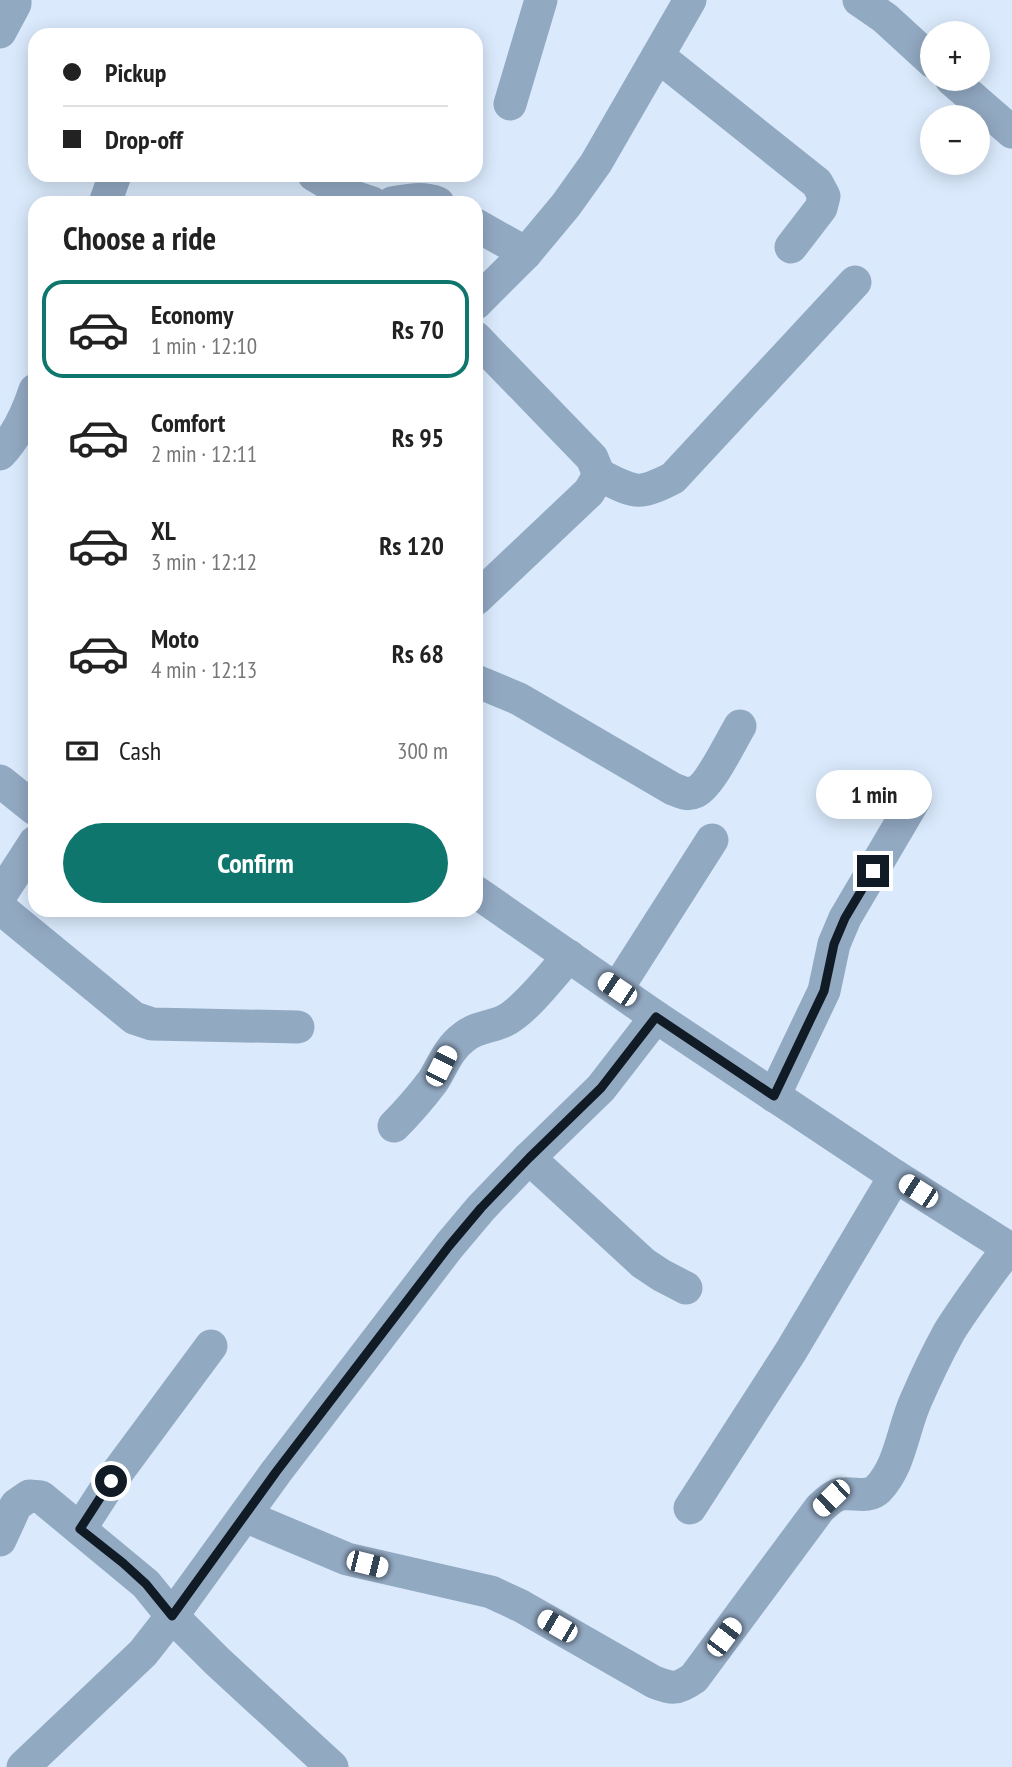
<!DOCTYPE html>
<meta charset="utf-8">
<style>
:root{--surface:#fff;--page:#f2f2f2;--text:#222;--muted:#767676;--line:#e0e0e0;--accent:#0f766e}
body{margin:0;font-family:"PT Sans Narrow",sans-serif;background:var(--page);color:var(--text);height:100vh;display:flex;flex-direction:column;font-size:26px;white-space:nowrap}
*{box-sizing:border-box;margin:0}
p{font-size:23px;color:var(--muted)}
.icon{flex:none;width:38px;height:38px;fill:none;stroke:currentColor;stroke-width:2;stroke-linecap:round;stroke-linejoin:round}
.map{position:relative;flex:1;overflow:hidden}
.details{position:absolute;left:28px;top:196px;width:455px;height:721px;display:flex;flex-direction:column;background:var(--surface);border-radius:21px;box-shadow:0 4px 18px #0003}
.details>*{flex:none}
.top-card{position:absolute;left:28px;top:28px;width:455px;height:154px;border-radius:21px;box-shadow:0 4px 18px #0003;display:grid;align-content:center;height:154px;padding:0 35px;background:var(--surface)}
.buttons{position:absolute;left:920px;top:21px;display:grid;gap:14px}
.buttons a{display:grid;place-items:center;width:70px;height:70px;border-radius:50%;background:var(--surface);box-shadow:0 4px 18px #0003;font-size:35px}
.end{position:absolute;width:32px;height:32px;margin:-16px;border:9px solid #111b25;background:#fff;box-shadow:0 0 0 4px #fff}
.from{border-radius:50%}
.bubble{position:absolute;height:49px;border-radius:24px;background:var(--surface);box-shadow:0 4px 18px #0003;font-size:23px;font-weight:800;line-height:49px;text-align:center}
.car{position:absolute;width:21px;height:42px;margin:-21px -10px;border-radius:9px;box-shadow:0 0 5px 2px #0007;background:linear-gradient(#fff 24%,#345 0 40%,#fff 0 76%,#345 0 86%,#fff 0)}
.top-card b{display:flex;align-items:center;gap:24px;height:66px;font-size:26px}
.top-card b+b{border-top:2px solid var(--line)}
.top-card i{width:18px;height:18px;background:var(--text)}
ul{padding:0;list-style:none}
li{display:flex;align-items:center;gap:21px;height:98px;margin:0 14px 10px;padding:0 21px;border:4px solid transparent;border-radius:21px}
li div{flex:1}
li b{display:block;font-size:26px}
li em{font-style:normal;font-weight:800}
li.on{border-color:var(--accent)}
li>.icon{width:63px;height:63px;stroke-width:1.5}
h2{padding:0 35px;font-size:32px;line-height:84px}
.pay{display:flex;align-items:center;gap:18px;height:77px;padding:0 35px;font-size:26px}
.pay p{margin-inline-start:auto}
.action{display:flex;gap:14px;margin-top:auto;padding:14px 35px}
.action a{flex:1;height:80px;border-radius:42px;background:var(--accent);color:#fff;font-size:28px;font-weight:800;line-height:80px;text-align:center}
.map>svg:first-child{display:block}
</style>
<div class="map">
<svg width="1012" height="1767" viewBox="0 0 1012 1767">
<rect width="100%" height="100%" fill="#daeafc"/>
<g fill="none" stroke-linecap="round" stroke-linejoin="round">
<g stroke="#92a9c2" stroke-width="33">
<path d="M859 0 885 18 933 62"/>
<path d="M0 32 15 4V0"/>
<path d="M658 56 817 183 824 196 821 208 791 247"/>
<path d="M951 79 1012 132"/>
<path d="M510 104 541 0"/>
<path d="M314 175 348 195 372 203"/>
<path d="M105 203 115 175"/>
<path d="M392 203C407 200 423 197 438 203"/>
<path d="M476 225 526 253"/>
<path d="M476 303 526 253 566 205 596 163 690 0"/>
<path d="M476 338 592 458 599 475 589 492 476 599"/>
<path d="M0 454C17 436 27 414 35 390"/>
<path d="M599 475C635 492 636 497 673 478L855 282"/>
<path d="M476 681 519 699 673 789C681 792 687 796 695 792 709 787 731 741 740 726"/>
<path d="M0 781 35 809"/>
<path d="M476 892 656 1017 895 1176 1012 1250"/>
<path d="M0 896 35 842"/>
<path d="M0 908 134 1018 152 1024 298 1027"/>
<path d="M617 989 712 840"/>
<path d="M774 1096 824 991 834 944 845 918 915 799"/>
<path d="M394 1126C408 1112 421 1097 433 1081 443 1065 448 1049 464 1037 476 1027 491 1027 504 1021 524 1012 553 974 569 956"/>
<path d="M529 1158 643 1263 661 1275 686 1288"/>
<path d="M690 1508 791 1351 895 1176"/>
<path d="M245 1516 347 1559 491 1592 521 1606 654 1682C672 1689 677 1690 694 1678L820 1508C827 1502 833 1495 842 1494 854 1492 868 1499 878 1489 901 1465 903 1428 916 1400 926 1377 937 1354 949 1332 967 1303 988 1276 1008 1248"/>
<path d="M80 1529 111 1481 211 1346"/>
<path d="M0 1540 16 1505 29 1496 41 1497 146 1584 172 1616 217 1661 332 1767"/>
<path d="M23 1767 143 1653 172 1616 276 1472 449 1246 481 1208 529 1158 601 1088 656 1017"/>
</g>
</g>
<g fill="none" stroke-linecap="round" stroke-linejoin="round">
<path stroke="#111b25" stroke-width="9" d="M111 1481 80 1529 123 1563 146 1584 172 1616 276 1472 449 1246 481 1208 529 1158 601 1088 656 1017 774 1096 824 991 834 944 845 918 873 871"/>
</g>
</svg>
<div class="buttons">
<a>+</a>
<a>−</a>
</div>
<i class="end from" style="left:111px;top:1481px"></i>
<i class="end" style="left:873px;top:871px"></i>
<div class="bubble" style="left:816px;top:770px;width:116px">1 min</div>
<i class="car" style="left:617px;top:989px;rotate:304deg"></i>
<i class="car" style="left:441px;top:1066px;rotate:27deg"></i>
<i class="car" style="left:918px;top:1191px;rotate:303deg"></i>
<i class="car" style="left:831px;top:1498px;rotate:226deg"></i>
<i class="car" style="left:367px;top:1564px;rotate:104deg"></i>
<i class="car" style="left:557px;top:1626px;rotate:300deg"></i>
<i class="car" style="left:724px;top:1637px;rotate:37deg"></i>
<div class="top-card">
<b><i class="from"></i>Pickup</b>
<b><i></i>Drop-off</b>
</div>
<section class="details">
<h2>Choose a ride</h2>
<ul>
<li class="on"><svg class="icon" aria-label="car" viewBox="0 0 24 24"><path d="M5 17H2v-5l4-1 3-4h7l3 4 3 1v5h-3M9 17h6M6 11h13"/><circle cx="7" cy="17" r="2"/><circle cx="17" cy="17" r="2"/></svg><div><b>Economy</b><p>1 min · 12:10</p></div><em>Rs 70</em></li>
<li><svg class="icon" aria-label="car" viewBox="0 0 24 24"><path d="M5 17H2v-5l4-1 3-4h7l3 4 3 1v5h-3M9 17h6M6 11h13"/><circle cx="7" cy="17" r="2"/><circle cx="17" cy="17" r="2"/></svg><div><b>Comfort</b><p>2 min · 12:11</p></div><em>Rs 95</em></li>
<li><svg class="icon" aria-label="car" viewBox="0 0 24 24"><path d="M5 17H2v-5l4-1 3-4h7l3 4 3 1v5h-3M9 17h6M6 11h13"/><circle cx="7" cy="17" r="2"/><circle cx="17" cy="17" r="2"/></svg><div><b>XL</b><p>3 min · 12:12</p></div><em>Rs 120</em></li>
<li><svg class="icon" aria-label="car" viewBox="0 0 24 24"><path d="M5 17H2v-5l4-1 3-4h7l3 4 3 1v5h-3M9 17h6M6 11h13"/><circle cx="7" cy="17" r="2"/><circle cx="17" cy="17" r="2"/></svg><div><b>Moto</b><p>4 min · 12:13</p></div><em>Rs 68</em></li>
</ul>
<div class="pay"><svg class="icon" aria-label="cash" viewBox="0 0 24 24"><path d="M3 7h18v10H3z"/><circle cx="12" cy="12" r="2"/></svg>Cash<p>300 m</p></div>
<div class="action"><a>Confirm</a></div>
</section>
</div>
